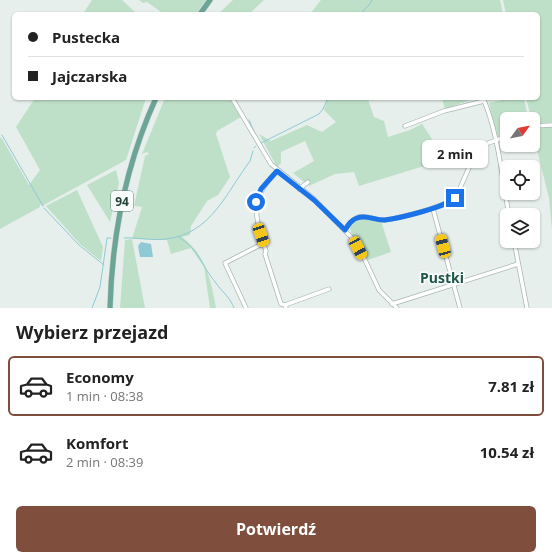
<!DOCTYPE html>
<html lang="pl">
<meta charset="utf-8">
<style>
:root{--surface:#fff;--page:#f6f6f6;--text:#222;--muted:#767676;--line:#e0e0e0;--accent:#804e3d}
body{margin:0;font-family:"Open Sans",sans-serif;background:var(--page);color:var(--text);height:100vh;display:flex;flex-direction:column;font-size:15px;white-space:nowrap}
*{box-sizing:border-box;margin:0}
p{font-size:13px;color:var(--muted)}
.icon{flex:none;width:22px;height:22px;fill:none;stroke:currentColor;stroke-width:2;stroke-linecap:round;stroke-linejoin:round}
.map{position:relative;height:308px;overflow:hidden}
.sheet{display:flex;flex-direction:column;background:var(--surface);flex:1}
.sheet>*{flex:none}
.banner{position:absolute;left:12px;top:12px;width:528px;height:88px;border-radius:6px;box-shadow:0 1px 3px #0004;display:grid;align-content:center;height:88px;padding:0 16px;background:var(--surface)}
.needle{width:26px;rotate:57deg}
.controls{position:absolute;left:500px;top:112px;display:grid;gap:8px}
.controls a{display:grid;place-items:center;width:40px;height:40px;border-radius:6px;background:var(--surface);box-shadow:0 1px 3px #0004;font-size:20px}
.end{position:absolute;width:18px;height:18px;margin:-9px;border:5px solid #1a73e8;background:#fff;box-shadow:0 0 0 2px #fff}
.from{border-radius:50%}
.bubble{position:absolute;height:28px;border-radius:6px;background:var(--surface);box-shadow:0 1px 3px #0004;font-size:13px;font-weight:700;line-height:28px;text-align:center}
.car{position:absolute;width:12px;height:24px;margin:-12px -6px;border-radius:5px;box-shadow:0 0 3px 1px #0007;background:linear-gradient(#f5c518 24%,#345 0 40%,#f5c518 0 76%,#345 0 86%,#f5c518 0)}
.banner b{display:flex;align-items:center;gap:14px;height:38px;font-size:15px}
.banner b+b{border-top:1px solid var(--line)}
.banner i{width:10px;height:10px;background:var(--text)}
ul{padding:0;list-style:none}
li{display:flex;align-items:center;gap:12px;height:60px;margin:0 8px 6px;padding:0 8px;border:2px solid transparent;border-radius:6px}
li div{flex:1}
li b{display:block;font-size:15px}
li em{font-style:normal;font-weight:700}
li.current{border-color:var(--accent)}
li>.icon{width:36px;height:36px;stroke-width:1.5}
h2{padding:0 16px;font-size:18px;line-height:48px}
.action{display:flex;gap:8px;margin-top:auto;padding:8px 16px}
.action a{flex:1;height:46px;border-radius:6px;background:var(--accent);color:#fff;font-size:16px;font-weight:700;line-height:46px;text-align:center}
.map>svg:first-child{display:block}
</style>
<div class="map">
<svg width="552" height="308" viewBox="0 0 552 308">
<rect width="100%" height="100%" fill="#e6efeb"/>
<g fill="#bfe0c8">
<path d="M92 0H122L137 14H83Z"/>
<path d="M139 0H206L196 14H164L147 2 143 3Z"/>
<path d="M233 0H264L249 14H218Z"/>
<path d="M321 0H500L503 14H310Z"/>
<path d="M503 0H552V122L533 124 526 98H538V14H506Z"/>
<path d="M35 98H146L126 160 42 206 40 204V207L0 229V139L1 137 29 185 40 170 16 127Z"/>
<path d="M165 98H229L241 117 217 131 216 134 230 177 218 195 207 201 191 226 190 235 182 237C206 255 211 280 216 308H210L204 267 191 248 171 254 167 240 132 239 145 308H120L125 240 132 239 142 207 134 206 145 156 149 154 147 152 142 154Z"/>
<path d="M328 98 368 99 374 117 384 121 388 137 410 130 422 124 432 139 423 161 424 166 359 186 354 172 335 174 309 186 293 173 314 161 305 141 281 152V163L277 167 259 134 271 141 307 125 322 132 336 122 324 110Z"/>
<path d="M442 98H476L445 109Z"/>
<path d="M510 98H524L528 119H507V133L497 137 489 103Z"/>
<path d="M538 127H552V230L549 198 533 134V129Z"/>
<path d="M116 170 119 183 110 222 87 185Z"/>
<path d="M77 190 103 247 101 261 80 244 46 206Z"/>
<path d="M364 218 381 221 391 252 368 260 352 235 349 226 355 220Z"/>
</g>
<path fill="#8ec9d4" d="M141 242 151 244 153 257H140L138 246Z"/>
<g fill="none" stroke-linecap="round" stroke-linejoin="round">
<g stroke="#8ec9d4" stroke-width="1">
<path d="M360 14 369 5 372 0"/>
<path d="M249 120 256 136"/>
<path d="M2 135 43 206"/>
<path d="M261 143 319 114 323 109 328 98"/>
<path d="M254 148 256 146"/>
<path d="M44 208 79 245 104 265"/>
<path d="M179 237C200 251 201 265 216 283 222 292 230 297 234 308"/>
<path d="M124 238C138 237 152 241 166 239 211 234 226 193 250 161L253 151"/>
<path d="M92 308 100 287 107 238H111"/>
</g>
<g stroke="#a8b8b2" stroke-width="5">
<g id="street">
<path d="M232 98 271 164 314 199 351 237 365 260 379 290 397 308"/>
<path d="M483 98C498 132 502 178 509 215"/>
<path d="M405 126 444 111 484 101"/>
<path d="M533 126 552 125"/>
<path d="M424 164 475 151"/>
<path d="M277 171C248 200 255 215 266 251L265 254 281 304 285 305 286 308"/>
<path d="M299 189 308 182"/>
<path d="M433 209 460 308"/>
<path d="M345 230C348 225 351 220 358 217 367 214 376 221 385 220 399 218 450 206 457 195L478 147 507 136"/>
<path d="M514 241 527 308"/>
<path d="M392 304 518 264"/>
<path d="M285 305 329 289"/>
<path d="M246 308 225 263 264 243"/>
</g>
</g>
<g stroke="#c2cac8" stroke-width="6">
<g id="primary">
<path d="M200 14 210 0"/>
<path d="M110 308C112 236 126 164 156 98"/>
</g>
</g>
<use href="#street" stroke="#fff" stroke-width="3.5"/>
<use href="#primary" stroke="#6aa596" stroke-width="5"/>
</g>
<g fill="none" stroke-linecap="round" stroke-linejoin="round">
<path stroke="#1a73e8" stroke-width="5" d="M256 202 261 189 277 171 314 200 345 230C348 225 351 220 357 218 367 214 375 221 385 220 400 218 443 208 455 198"/>
</g>
<g text-anchor="middle" dominant-baseline="central" stroke-width="3.5" stroke-linejoin="round" paint-order="stroke">
<rect fill="#f7fbf9" stroke="#637a73" stroke-width="1" x="111" y="191" width="22" height="20" rx="3"/>
<g font-size="12" font-weight="bold" fill="#24423a">
<text x="122" y="201">94</text>
</g>
<g font-size="14" font-weight="bold" fill="#1f5548" stroke="#f7fbf9">
<text x="442" y="277">Pustki</text>
</g>
</g>
</svg>
<div class="controls">
<a><svg class="needle" viewBox="-14 -14 28 28"><path d="M0-13l5 13h-10z" fill="#e53935"/><path d="M0 13l5-13h-10z" fill="#767676"/></svg></a>
<a><svg class="icon" aria-label="locate" viewBox="0 0 24 24"><circle cx="12" cy="12" r="6"/><path d="M12 2v4M12 18v4M2 12h4M18 12h4"/></svg></a>
<a><svg class="icon" aria-label="layers" viewBox="0 0 24 24"><path d="M12 4l9 5-9 5-9-5zM3 14l9 5 9-5"/></svg></a>
</div>
<i class="end from" style="left:256px;top:202px"></i>
<i class="end" style="left:455px;top:198px"></i>
<div class="bubble" style="left:422px;top:140px;width:66px">2 min</div>
<i class="car" style="left:261px;top:235px;rotate:162deg"></i>
<i class="car" style="left:443px;top:246px;rotate:345deg"></i>
<i class="car" style="left:358px;top:248px;rotate:152deg"></i>
<div class="banner">
<b><i class="from"></i>Pustecka</b>
<b><i></i>Jajczarska</b>
</div>
</div>
<section class="sheet">
<h2>Wybierz przejazd</h2>
<ul>
<li class="current"><svg class="icon" aria-label="car" viewBox="0 0 24 24"><path d="M5 17H2v-5l4-1 3-4h7l3 4 3 1v5h-3M9 17h6M6 11h13"/><circle cx="7" cy="17" r="2"/><circle cx="17" cy="17" r="2"/></svg><div><b>Economy</b><p>1 min · 08:38</p></div><em>7.81 zł</em></li>
<li><svg class="icon" aria-label="car" viewBox="0 0 24 24"><path d="M5 17H2v-5l4-1 3-4h7l3 4 3 1v5h-3M9 17h6M6 11h13"/><circle cx="7" cy="17" r="2"/><circle cx="17" cy="17" r="2"/></svg><div><b>Komfort</b><p>2 min · 08:39</p></div><em>10.54 zł</em></li>
</ul>
<div class="action"><a>Potwierdź</a></div>
</section>
